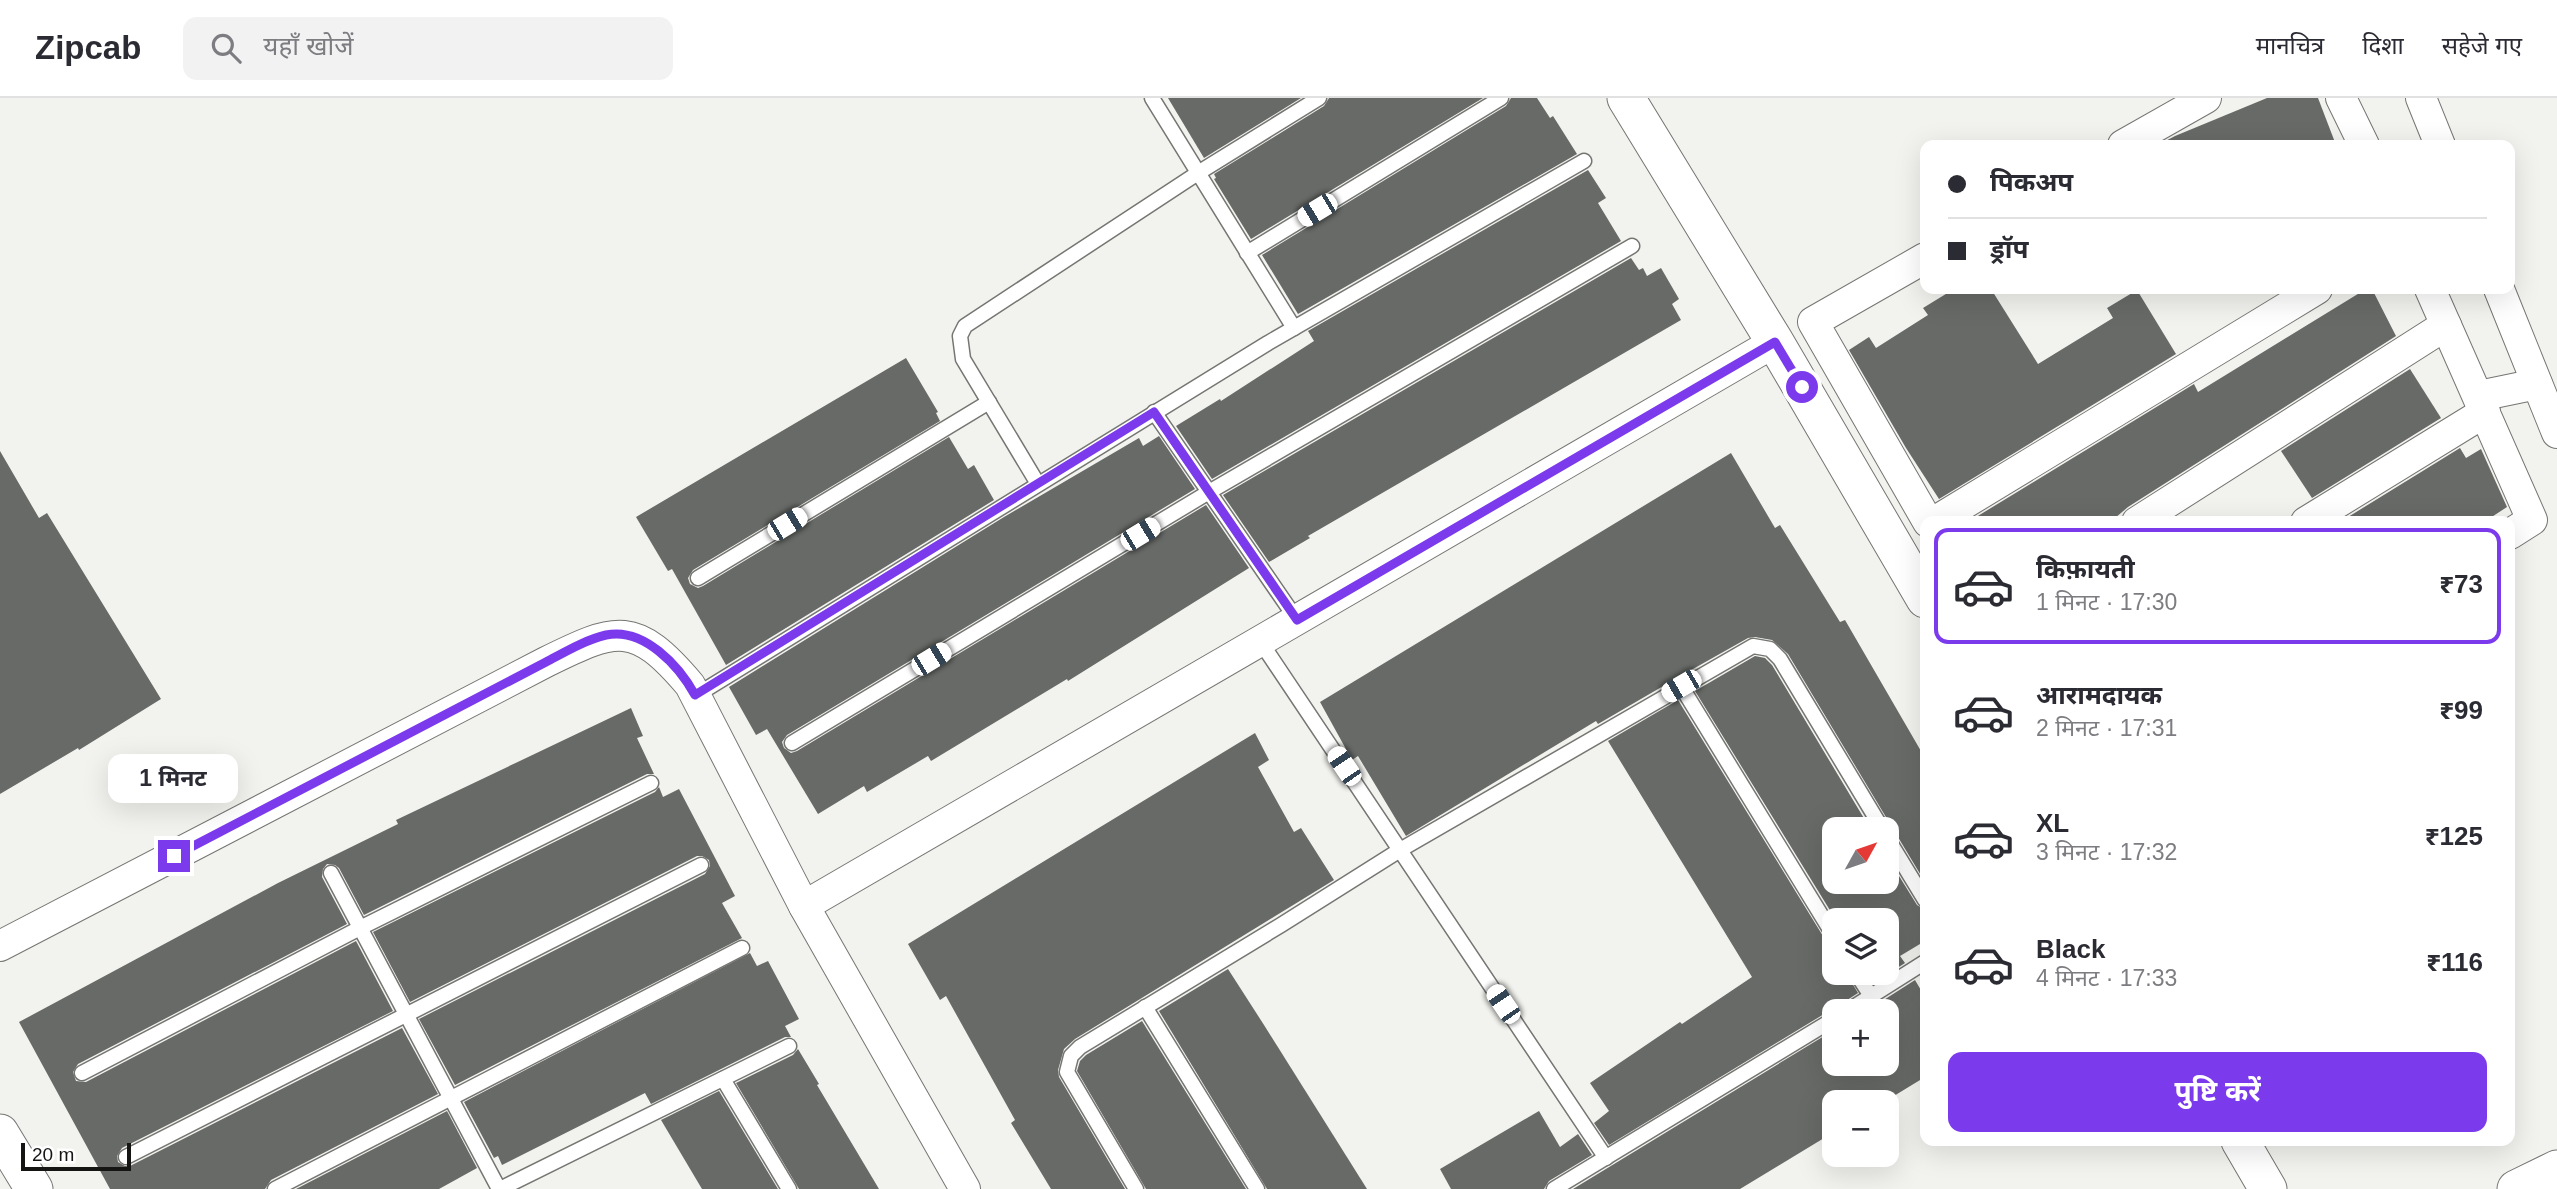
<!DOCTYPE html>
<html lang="hi">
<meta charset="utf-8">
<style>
:root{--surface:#fff;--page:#f2f2f3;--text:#2b2b33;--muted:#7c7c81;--line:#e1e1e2;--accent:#7c3aed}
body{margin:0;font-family:Helvetica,"Noto Sans Devanagari",sans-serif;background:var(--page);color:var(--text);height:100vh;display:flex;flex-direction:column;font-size:26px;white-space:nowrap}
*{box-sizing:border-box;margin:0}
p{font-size:23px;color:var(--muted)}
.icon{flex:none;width:38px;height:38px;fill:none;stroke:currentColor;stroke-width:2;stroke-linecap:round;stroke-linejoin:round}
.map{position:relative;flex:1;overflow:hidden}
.sheet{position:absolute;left:1920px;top:418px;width:595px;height:630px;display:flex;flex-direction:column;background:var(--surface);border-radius:14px;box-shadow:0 7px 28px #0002}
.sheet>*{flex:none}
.banner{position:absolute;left:1920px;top:42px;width:595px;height:154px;border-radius:14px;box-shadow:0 7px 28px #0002;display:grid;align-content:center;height:154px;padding:0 28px;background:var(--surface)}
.needle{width:46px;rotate:50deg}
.controls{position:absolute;left:1822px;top:719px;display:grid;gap:14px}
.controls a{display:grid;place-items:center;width:77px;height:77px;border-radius:14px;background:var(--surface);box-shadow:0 7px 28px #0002;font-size:35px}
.scale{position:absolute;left:21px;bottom:18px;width:110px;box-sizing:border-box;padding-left:7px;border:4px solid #151514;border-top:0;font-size:19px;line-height:24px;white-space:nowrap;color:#151514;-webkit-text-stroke:5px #fff;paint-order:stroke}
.end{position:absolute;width:32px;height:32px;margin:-16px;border:9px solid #7c3aed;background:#fff;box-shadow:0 0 0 4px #fff}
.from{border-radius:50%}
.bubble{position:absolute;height:49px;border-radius:14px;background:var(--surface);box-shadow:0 7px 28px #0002;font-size:23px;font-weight:700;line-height:49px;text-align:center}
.car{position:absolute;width:21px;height:42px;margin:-21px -10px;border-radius:9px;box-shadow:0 0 5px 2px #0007;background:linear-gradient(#fff 24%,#345 0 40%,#fff 0 76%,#345 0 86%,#fff 0)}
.banner b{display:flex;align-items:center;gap:24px;height:66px;font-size:26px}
.banner b+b{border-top:2px solid var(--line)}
.banner i{width:18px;height:18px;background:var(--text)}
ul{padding:12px 0 0;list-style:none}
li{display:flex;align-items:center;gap:21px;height:116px;margin:0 14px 10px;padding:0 14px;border:4px solid transparent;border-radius:14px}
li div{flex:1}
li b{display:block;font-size:26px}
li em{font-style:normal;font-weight:700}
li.active{border-color:var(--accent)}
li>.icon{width:63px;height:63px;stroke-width:1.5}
.cta{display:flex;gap:14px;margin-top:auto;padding:14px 28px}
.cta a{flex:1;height:80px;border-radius:14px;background:var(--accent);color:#fff;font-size:28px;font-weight:700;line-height:80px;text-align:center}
header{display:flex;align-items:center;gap:42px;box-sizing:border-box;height:98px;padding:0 35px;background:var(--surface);border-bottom:2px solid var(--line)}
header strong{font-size:33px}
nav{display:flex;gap:38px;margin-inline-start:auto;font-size:24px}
.search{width:490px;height:63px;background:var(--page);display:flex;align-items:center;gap:18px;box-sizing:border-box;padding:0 24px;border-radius:14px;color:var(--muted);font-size:26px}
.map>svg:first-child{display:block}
</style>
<header>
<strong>Zipcab</strong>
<div class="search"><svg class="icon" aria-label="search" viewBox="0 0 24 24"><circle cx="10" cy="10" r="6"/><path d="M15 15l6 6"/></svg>यहाँ खोजें</div>
<nav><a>मानचित्र</a><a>दिशा</a><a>सहेजे गए</a></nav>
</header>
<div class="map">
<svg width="2557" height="1091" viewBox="0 0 2557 1091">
<rect width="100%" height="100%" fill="#f2f3ee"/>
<g fill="#676a67">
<path d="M1168 0H1301L1204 60Z"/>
<path d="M1329 0H1483L1251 141 1214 81 1216 80 1214 76 1324 8Z"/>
<path d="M1511 0H1537L1550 20 1553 18 1577 56 1298 216 1262 157 1506 8Z"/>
<path d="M2267 0H2318L2336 47H2158L2175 38Z"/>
<path d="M1588 72 1606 100 1598 105 1621 143 1212 381 1176 328 1220 301 1221 303 1314 243 1308 233Z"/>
<path d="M1631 160 1639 172 1643 170 1647 178 1661 170 1679 201 1672 206 1681 222 1308 438 1310 440 1269 464 1223 397Z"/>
<path d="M1954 191H1991L2038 266 2113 220 2107 210 2137 192 2176 256 1939 401 1906 350 1849 252 1869 239 1876 250 1928 217 1923 210Z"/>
<path d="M2366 191H2372L2396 238 2128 409 2115 420 2109 424H1968L2194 286 2198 294Z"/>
<path d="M906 260 938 314 936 315 940 323 693 472 688 480 690 486 698 490 703 488 949 339 968 371 974 367 994 402 726 567 672 471 668 473 636 419Z"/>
<path d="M2410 271 2441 320 2312 400 2281 353Z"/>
<path d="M1159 338 1195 391 787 637 782 644 784 650 791 655 797 653 1206 407 1249 470 1068 583 1067 581 931 663 928 658 867 694 864 688 818 716 767 631 756 637 729 589 1004 419 1139 340 1143 348Z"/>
<path d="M2460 350 2466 360 2481 351 2507 409 2484 424H2340Z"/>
<path d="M0 353 39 420 47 415 161 601 79 652 78 650 0 696Z"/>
<path d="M1731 355 1775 430 1780 427 1840 524 1845 522 1925 660V784L1788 556 1772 542 1755 539 1748 540 1677 580 1598 626 1596 623 1406 738 1358 658 1352 662 1320 604Z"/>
<path d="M1755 558 1765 560 1772 567 1871 732H1834V784H1886V757L1917 807 1925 812V843L1900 858 1905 865 1874 885 1867 875H1886V822H1836L1695 593Z"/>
<path d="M1678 602 1826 843 1834 848V875H1846L1858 895 1841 906 1837 912 1829 913 1609 1047 1594 1025 1609 1013 1590 985 1680 924 1682 926 1752 879 1608 643Z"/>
<path d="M631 610 643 638 637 640 654 676H647L364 817 339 770 335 767 327 766 323 771 322 779 347 826 78 966 73 974 76 983 86 984 356 843 393 913 122 1050 117 1058 118 1064 125 1068H130L402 930 438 996 271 1082 265 1091H110L19 924 278 785 398 726 396 722Z"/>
<path d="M1255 635 1269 662 1258 669 1294 734 1301 730 1334 782 1075 941 1064 951 1058 972 1059 979 1125 1091H1051L1011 1025 1015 1022 946 898 940 902 908 846Z"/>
<path d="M659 689 663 699 679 691 735 798 722 805 742 840 455 987 419 921 705 776 710 768 709 762 702 758H697L410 904 373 834 655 694Z"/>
<path d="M750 855 757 868 768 863 799 921 785 928 791 939H785L651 1006 645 995 502 1067 498 1058 494 1060 464 1004Z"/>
<path d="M1228 871 1264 927 1367 1091H1267L1159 913Z"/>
<path d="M1915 882 1925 899V979L1884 1004H1834V1034L1740 1091H1573L1834 932V966H1886V914H1865Z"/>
<path d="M1142 923 1246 1091H1146L1077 973 1080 963 1086 957Z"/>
<path d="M798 951 819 986 817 987 879 1091H799L736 985 793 957Z"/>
<path d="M719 993 778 1091H702L661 1022Z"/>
<path d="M447 1013 477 1070 439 1091H296Z"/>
<path d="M1539 1013 1560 1049 1578 1036 1592 1057 1549 1083 1544 1091H1451L1440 1071Z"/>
</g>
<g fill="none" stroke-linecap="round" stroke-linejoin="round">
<g stroke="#757572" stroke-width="17">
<g id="service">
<path d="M1152 0 1294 230"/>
<path d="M1247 155 1501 0"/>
<path d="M1154 314 1297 522"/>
<path d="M1038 386 963 261 960 238 965 228 1198 75 1319 0"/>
<path d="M698 480 989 304"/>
<path d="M1260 543 1606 1060"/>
<path d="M1681 588 1834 838"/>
<path d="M695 598 1268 245 1584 63"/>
<path d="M792 645 1209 394 1632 148"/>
<path d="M1886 738 1925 802"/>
<path d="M331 775 499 1091"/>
<path d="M1856 875 1871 898"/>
<path d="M1145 909 1257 1091"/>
<path d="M1846 914 1925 864"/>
<path d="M82 975 360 830 651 685"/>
<path d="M723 981 789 1091"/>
<path d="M126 1059 701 767"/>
<path d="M275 1091 742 850"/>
<path d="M500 1091 789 948"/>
<path d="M1136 1091 1067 974 1071 958 1080 949 1281 827 1400 752 1753 548 1770 551 1780 561 1883 732"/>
<path d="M1554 1091 1834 921"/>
</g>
</g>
<g stroke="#757572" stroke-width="32">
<g id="minor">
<path d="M2341 0 2364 47"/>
<path d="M2421 0 2440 47"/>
<path d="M2123 47 2206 0"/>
<path d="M1925 160 1813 224 1928 424"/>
<path d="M2430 191 2532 422 2510 436"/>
<path d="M2499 191 2557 335"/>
<path d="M2479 298 2537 286"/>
<path d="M1934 424 2317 191"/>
<path d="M2137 424 2446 227"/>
<path d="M2306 424 2485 314"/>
<path d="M804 808 1775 244"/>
<path d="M0 848 546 564C617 529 635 522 690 587L804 808 965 1091"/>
</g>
</g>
<g stroke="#757572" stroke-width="39">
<g id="tertiary">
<path d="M1626 0 1775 244 1925 501"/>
<path d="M0 1035 34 1091"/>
<path d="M2240 1043 2268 1091"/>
<path d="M2516 1091 2557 1071"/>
</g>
</g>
<use href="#service" stroke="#fff" stroke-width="14"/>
<use href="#minor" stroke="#fff" stroke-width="30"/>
<use href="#tertiary" stroke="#fff" stroke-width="37"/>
</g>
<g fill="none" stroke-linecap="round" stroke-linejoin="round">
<path stroke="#7c3aed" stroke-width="9" d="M174 758 546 564C565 554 585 542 606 537 644 529 679 568 695 597L1154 314 1297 522 1775 244 1802 289"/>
</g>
</svg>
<div class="controls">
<a><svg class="needle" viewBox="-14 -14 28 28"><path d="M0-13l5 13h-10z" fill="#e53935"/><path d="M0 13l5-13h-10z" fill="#7c7c81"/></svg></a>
<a><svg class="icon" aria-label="layers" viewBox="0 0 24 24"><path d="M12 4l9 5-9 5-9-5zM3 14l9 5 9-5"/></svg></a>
<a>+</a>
<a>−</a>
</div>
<div class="scale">20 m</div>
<i class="end from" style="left:1802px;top:289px"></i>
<i class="end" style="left:174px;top:758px"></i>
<div class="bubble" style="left:108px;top:656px;width:130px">1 मिनट</div>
<i class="car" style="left:1317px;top:112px;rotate:239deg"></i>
<i class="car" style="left:787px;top:426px;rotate:59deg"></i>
<i class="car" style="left:1140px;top:436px;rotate:59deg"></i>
<i class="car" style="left:931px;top:561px;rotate:59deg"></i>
<i class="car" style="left:1681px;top:588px;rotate:240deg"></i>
<i class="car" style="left:1344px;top:668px;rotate:326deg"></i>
<i class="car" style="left:1503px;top:906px;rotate:326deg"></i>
<div class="banner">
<b><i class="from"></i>पिकअप</b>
<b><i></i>ड्रॉप</b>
</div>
<section class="sheet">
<ul>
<li class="active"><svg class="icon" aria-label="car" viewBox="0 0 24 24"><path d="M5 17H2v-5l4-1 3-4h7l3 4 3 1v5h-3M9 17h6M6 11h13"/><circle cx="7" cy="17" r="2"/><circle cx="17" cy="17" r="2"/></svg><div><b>किफ़ायती</b><p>1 मिनट · 17:30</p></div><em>₹73</em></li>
<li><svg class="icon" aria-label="car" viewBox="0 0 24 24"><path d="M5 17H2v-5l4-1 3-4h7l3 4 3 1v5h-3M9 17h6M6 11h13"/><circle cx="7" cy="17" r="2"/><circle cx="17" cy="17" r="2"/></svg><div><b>आरामदायक</b><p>2 मिनट · 17:31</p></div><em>₹99</em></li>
<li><svg class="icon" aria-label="car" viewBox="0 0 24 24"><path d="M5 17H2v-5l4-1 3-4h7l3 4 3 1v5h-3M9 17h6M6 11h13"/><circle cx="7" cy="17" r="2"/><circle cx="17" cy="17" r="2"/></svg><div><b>XL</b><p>3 मिनट · 17:32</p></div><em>₹125</em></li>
<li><svg class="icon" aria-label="car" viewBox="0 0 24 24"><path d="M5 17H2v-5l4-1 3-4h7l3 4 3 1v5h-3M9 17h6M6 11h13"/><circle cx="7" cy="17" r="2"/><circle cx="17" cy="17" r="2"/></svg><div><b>Black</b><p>4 मिनट · 17:33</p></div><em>₹116</em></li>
</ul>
<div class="cta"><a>पुष्टि करें</a></div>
</section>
</div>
